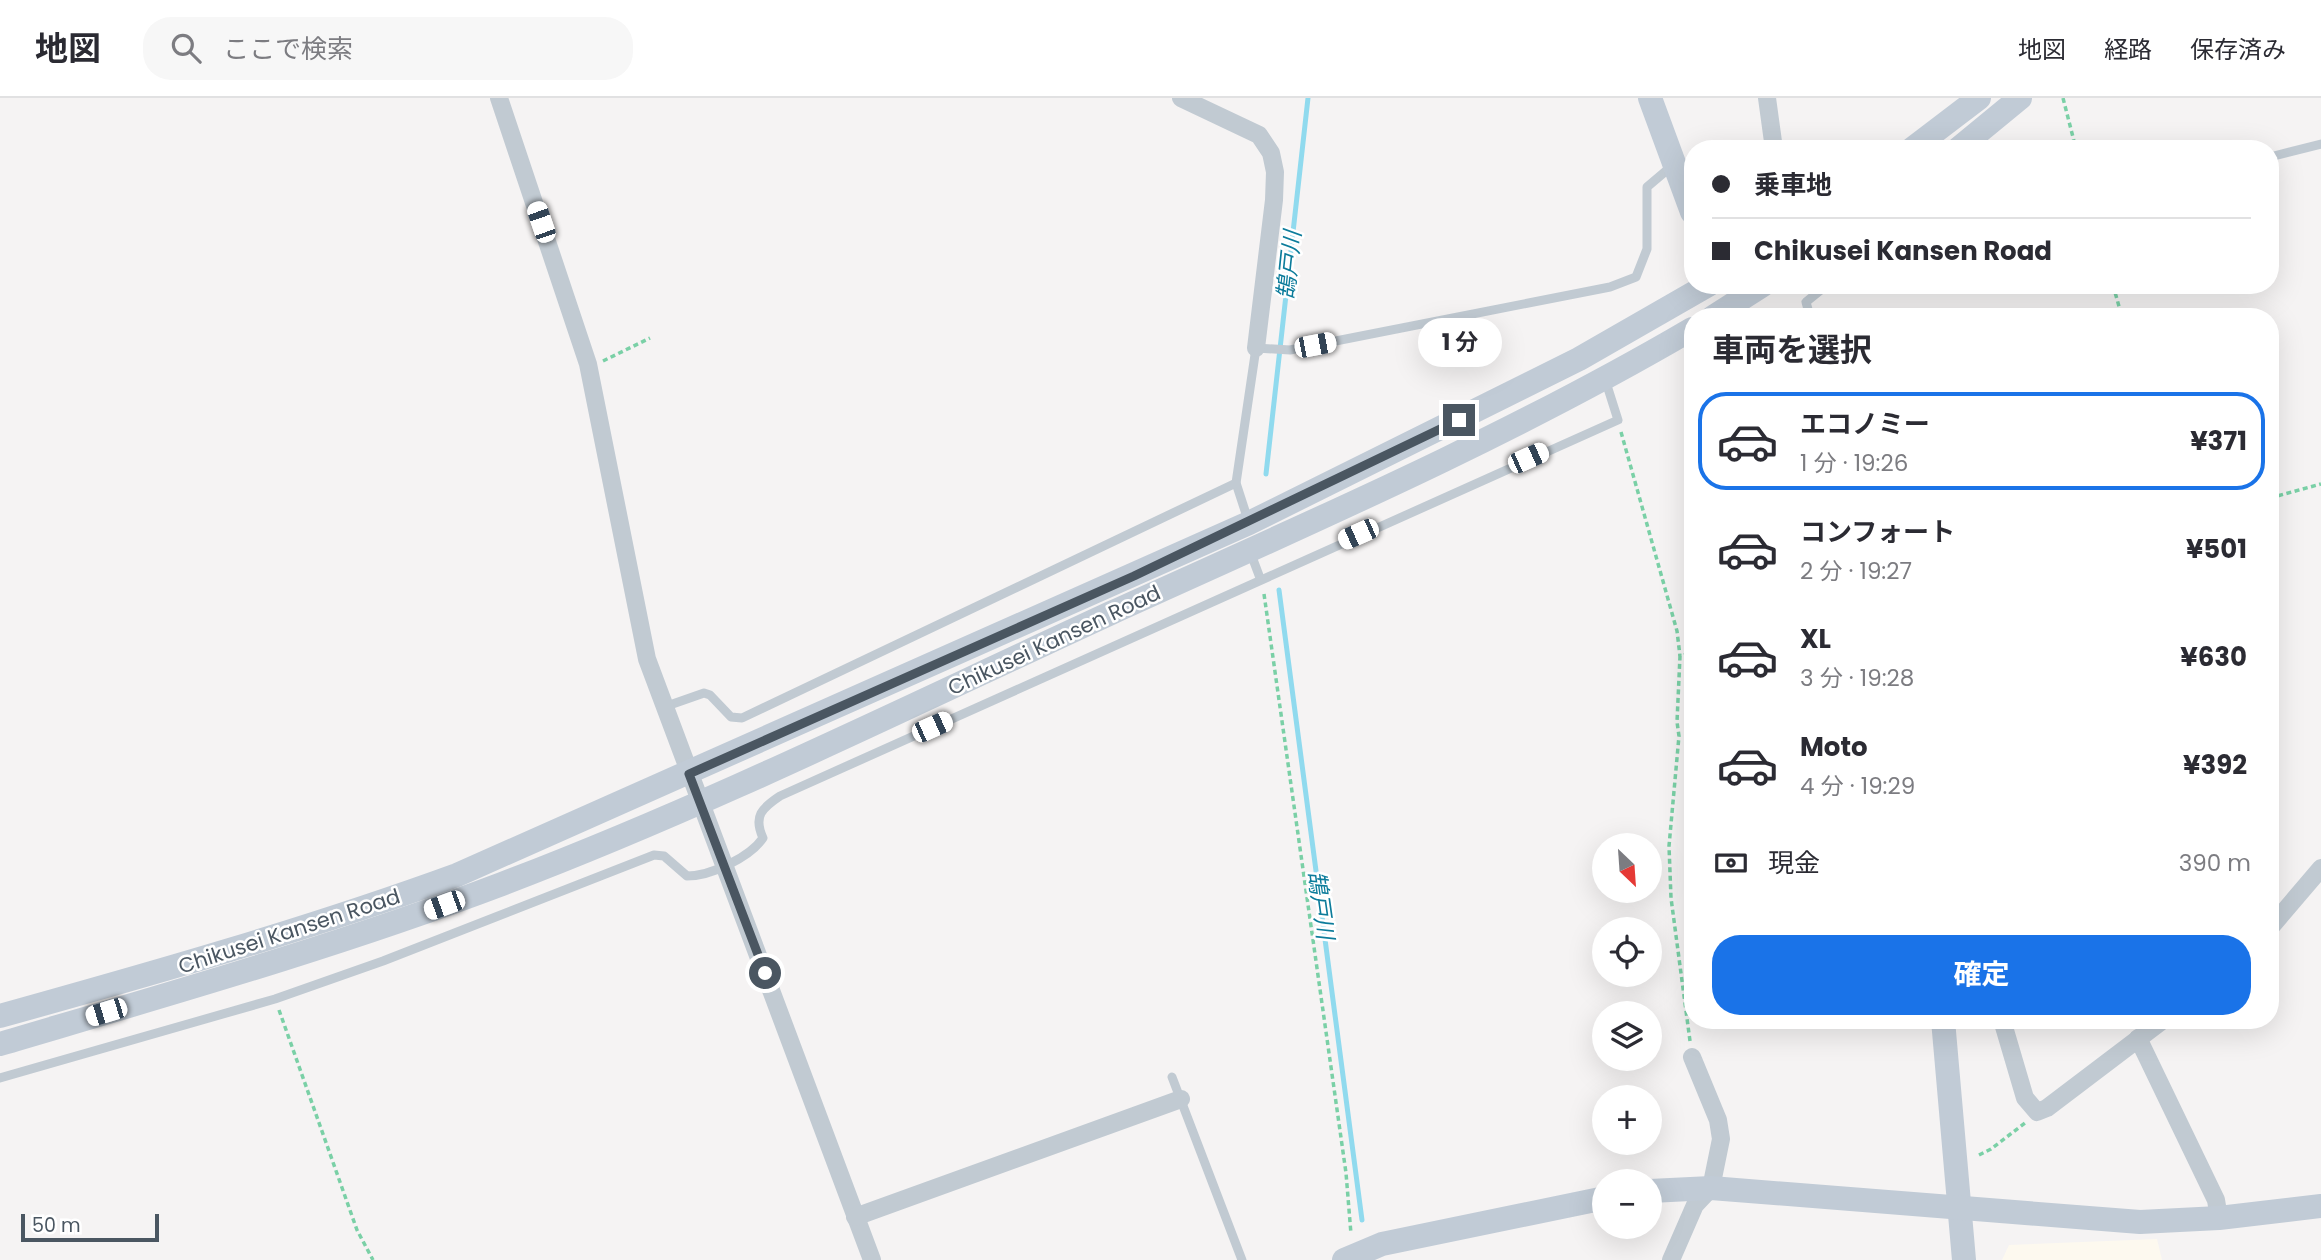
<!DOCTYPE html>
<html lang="ja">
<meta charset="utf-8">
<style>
:root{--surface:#fff;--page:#f7f7f7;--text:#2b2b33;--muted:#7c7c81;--line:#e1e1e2;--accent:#1a73e8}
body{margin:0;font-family:Poppins,"Noto Sans JP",sans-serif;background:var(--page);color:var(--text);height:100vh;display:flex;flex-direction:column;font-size:26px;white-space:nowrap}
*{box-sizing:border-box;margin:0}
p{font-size:23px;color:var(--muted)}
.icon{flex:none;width:38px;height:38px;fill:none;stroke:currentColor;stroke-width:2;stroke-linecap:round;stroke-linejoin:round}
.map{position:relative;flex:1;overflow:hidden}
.panel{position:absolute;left:1684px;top:210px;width:595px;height:721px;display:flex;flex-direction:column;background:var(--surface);border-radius:28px;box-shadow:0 7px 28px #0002}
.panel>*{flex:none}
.top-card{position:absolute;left:1684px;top:42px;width:595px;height:154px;border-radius:28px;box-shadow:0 7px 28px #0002;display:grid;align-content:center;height:154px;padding:0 28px;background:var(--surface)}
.needle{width:46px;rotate:155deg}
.fabs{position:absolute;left:1592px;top:735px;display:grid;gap:14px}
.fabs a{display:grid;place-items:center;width:70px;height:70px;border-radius:50%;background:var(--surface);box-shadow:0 7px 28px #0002;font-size:35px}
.scale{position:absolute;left:21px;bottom:18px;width:138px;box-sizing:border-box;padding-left:7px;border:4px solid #4a5661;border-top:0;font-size:19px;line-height:24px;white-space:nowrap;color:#4a5661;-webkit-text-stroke:5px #fff;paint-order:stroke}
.end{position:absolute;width:32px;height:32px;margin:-16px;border:9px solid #4a5661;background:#fff;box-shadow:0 0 0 4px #fff}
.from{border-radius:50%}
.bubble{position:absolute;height:49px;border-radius:24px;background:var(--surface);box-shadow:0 7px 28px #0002;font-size:23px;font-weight:700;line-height:49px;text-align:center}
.car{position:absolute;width:21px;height:42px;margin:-21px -10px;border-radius:9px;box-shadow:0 0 5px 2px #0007;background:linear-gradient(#fff 24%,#345 0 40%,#fff 0 76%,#345 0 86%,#fff 0)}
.top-card b{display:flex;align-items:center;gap:24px;height:66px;font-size:26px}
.top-card b+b{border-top:2px solid var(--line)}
.top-card i{width:18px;height:18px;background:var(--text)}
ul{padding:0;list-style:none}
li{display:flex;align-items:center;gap:21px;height:98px;margin:0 14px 10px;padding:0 14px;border:4px solid transparent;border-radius:28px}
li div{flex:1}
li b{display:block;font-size:26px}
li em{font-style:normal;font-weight:700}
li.selected{border-color:var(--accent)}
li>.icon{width:63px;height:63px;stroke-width:1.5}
h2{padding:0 28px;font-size:32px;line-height:84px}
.pay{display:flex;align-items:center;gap:18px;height:77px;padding:0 28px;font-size:26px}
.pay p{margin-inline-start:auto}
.action{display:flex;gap:14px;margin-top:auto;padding:14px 28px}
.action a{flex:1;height:80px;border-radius:28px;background:var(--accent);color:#fff;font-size:28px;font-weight:700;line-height:80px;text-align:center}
header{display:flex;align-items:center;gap:42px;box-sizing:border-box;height:98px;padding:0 35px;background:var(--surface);border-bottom:2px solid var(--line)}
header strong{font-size:33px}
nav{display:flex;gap:38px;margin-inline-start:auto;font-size:24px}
.search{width:490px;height:63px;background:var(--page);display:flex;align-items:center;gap:18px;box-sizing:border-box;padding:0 24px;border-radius:28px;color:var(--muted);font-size:26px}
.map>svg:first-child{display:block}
</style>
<header>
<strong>地図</strong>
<div class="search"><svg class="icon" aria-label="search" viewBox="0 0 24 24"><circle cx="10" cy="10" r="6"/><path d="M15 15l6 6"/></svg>ここで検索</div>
<nav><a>地図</a><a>経路</a><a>保存済み</a></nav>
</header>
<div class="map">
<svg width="2321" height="1162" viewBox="0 0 2321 1162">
<rect width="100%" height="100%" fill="#f5f3f3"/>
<path fill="#fdf9ef" d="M2157 1141 2162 1162H2002L2009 1147Z"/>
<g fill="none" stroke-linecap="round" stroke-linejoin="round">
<g stroke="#90daee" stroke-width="5">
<path d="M1266 376 1308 0"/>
<path d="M1279 492 1362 1122"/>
</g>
<g stroke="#7ad0a6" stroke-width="3.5" stroke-dasharray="5 3.5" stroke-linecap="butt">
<path d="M2063 0 2076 51"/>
<path d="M2113 187 2122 219"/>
<path d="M603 263 650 240"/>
<path d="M1621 334 1677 533 1680 558"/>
<path d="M2270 400 2321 386"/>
<path d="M1264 496 1346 1075 1351 1136"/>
<path d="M279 912 357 1132 373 1162"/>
<path d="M1690 943 1671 800 1669 748 1679 638 1677 624 1680 558 1692 555"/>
<path d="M1979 1057 1991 1051 2025 1025"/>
</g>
<g stroke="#c1cad2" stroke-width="9">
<path d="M2270 59 2321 46"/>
<path d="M1810 219 1806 204 1827 187"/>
<path d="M1248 422 1236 385 1256 250 1290 252 1610 189 1636 179 1647 151V89L1673 67"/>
<path d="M1251 456 1260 480"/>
<path d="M664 609 704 595 710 597 731 619 742 620 1236 385"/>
<path d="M1172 979 1242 1162"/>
<path d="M0 980 275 901 383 863 654 757 664 758 687 778C711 778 750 759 763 740 753 718 762 710 780 698L1618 322 1605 281"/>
</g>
<g stroke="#c1cad2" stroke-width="18">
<path d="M499 0 588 266 647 561 872 1162"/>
<path d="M1181 0 1259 37 1271 55 1275 74 1274 102 1256 250"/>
<path d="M1767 0 1774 51"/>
<path d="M2270 830 2321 770"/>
<path d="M2002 922 2025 1000 2037 1014 2047 1010 2163 922"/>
<path d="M2138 940 2216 1102 2219 1120"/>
<path d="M855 1119 1181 1001"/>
<path d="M1671 1162 1695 1107 1711 1090 1721 1041 1718 1022 1692 959"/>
</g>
<g stroke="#c1cbd6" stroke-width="24">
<path d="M1650 0 1692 114"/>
<path d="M1912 51 1979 0"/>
<path d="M1958 51 2020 0"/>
<path d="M1713 219 1763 187"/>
<path d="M0 918C154 875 306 832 457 777L1249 425 1579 261 1708 187"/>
<path d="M1943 922 1964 1162"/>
<path d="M0 946C169 896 338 848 502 786 710 707 909 608 1111 515 1307 426 1506 340 1692 231"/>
<path d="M1650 1093 1711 1090 2140 1124 2219 1120 2321 1108"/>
<path d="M1344 1162 1382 1146 1605 1100"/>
</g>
</g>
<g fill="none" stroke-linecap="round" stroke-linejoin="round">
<path stroke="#4a5661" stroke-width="9" d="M765 875 689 676 1134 478 1459 322"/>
</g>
<g text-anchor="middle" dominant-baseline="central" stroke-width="5" stroke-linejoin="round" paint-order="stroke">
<g font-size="21" fill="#4a5661" stroke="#fff">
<text transform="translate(1054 542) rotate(-25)">Chikusei Kansen Road</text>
<text transform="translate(289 833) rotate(-18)">Chikusei Kansen Road</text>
</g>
<g font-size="23" font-style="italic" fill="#0c7c9b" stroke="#fff">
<text transform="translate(1289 167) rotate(-84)">鵠戸川</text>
<text transform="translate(1321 807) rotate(82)">鵠戸川</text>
</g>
</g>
</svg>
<div class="fabs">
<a><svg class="needle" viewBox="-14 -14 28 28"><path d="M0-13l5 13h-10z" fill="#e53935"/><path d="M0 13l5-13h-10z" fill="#7c7c81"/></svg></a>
<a><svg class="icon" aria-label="locate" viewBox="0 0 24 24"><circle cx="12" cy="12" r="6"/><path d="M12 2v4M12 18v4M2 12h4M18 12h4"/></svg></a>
<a><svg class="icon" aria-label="layers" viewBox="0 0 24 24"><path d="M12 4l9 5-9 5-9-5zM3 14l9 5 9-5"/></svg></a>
<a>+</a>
<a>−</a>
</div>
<div class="scale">50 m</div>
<i class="end from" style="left:765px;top:875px"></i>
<i class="end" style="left:1459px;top:322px"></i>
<div class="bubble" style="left:1418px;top:220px;width:84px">1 分</div>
<i class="car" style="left:541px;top:124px;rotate:341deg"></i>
<i class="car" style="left:1315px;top:247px;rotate:79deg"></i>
<i class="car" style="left:1528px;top:360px;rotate:66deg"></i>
<i class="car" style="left:1358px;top:436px;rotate:246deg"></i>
<i class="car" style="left:932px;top:629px;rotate:66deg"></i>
<i class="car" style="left:444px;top:807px;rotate:250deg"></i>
<i class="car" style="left:106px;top:914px;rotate:253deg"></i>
<div class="top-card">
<b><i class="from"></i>乗車地</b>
<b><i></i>Chikusei Kansen Road</b>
</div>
<section class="panel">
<h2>車両を選択</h2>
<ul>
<li class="selected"><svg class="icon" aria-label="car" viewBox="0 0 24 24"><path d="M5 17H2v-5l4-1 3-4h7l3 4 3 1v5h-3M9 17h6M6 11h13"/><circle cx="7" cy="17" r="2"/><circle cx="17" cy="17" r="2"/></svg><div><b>エコノミー</b><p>1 分 · 19:26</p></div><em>¥371</em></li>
<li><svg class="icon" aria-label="car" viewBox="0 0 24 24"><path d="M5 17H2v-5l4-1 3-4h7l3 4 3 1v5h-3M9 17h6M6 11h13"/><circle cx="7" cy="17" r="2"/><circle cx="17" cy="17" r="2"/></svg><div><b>コンフォート</b><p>2 分 · 19:27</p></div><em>¥501</em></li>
<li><svg class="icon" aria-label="car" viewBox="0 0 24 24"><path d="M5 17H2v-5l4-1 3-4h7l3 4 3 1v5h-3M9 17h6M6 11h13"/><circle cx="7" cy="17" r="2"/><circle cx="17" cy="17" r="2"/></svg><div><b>XL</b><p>3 分 · 19:28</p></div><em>¥630</em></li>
<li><svg class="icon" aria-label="car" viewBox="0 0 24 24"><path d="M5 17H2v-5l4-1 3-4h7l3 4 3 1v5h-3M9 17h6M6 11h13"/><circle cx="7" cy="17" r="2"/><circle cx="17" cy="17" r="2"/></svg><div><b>Moto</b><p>4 分 · 19:29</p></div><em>¥392</em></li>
</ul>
<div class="pay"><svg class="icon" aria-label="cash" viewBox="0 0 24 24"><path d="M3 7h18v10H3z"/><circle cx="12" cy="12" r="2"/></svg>現金<p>390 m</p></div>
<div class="action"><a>確定</a></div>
</section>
</div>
